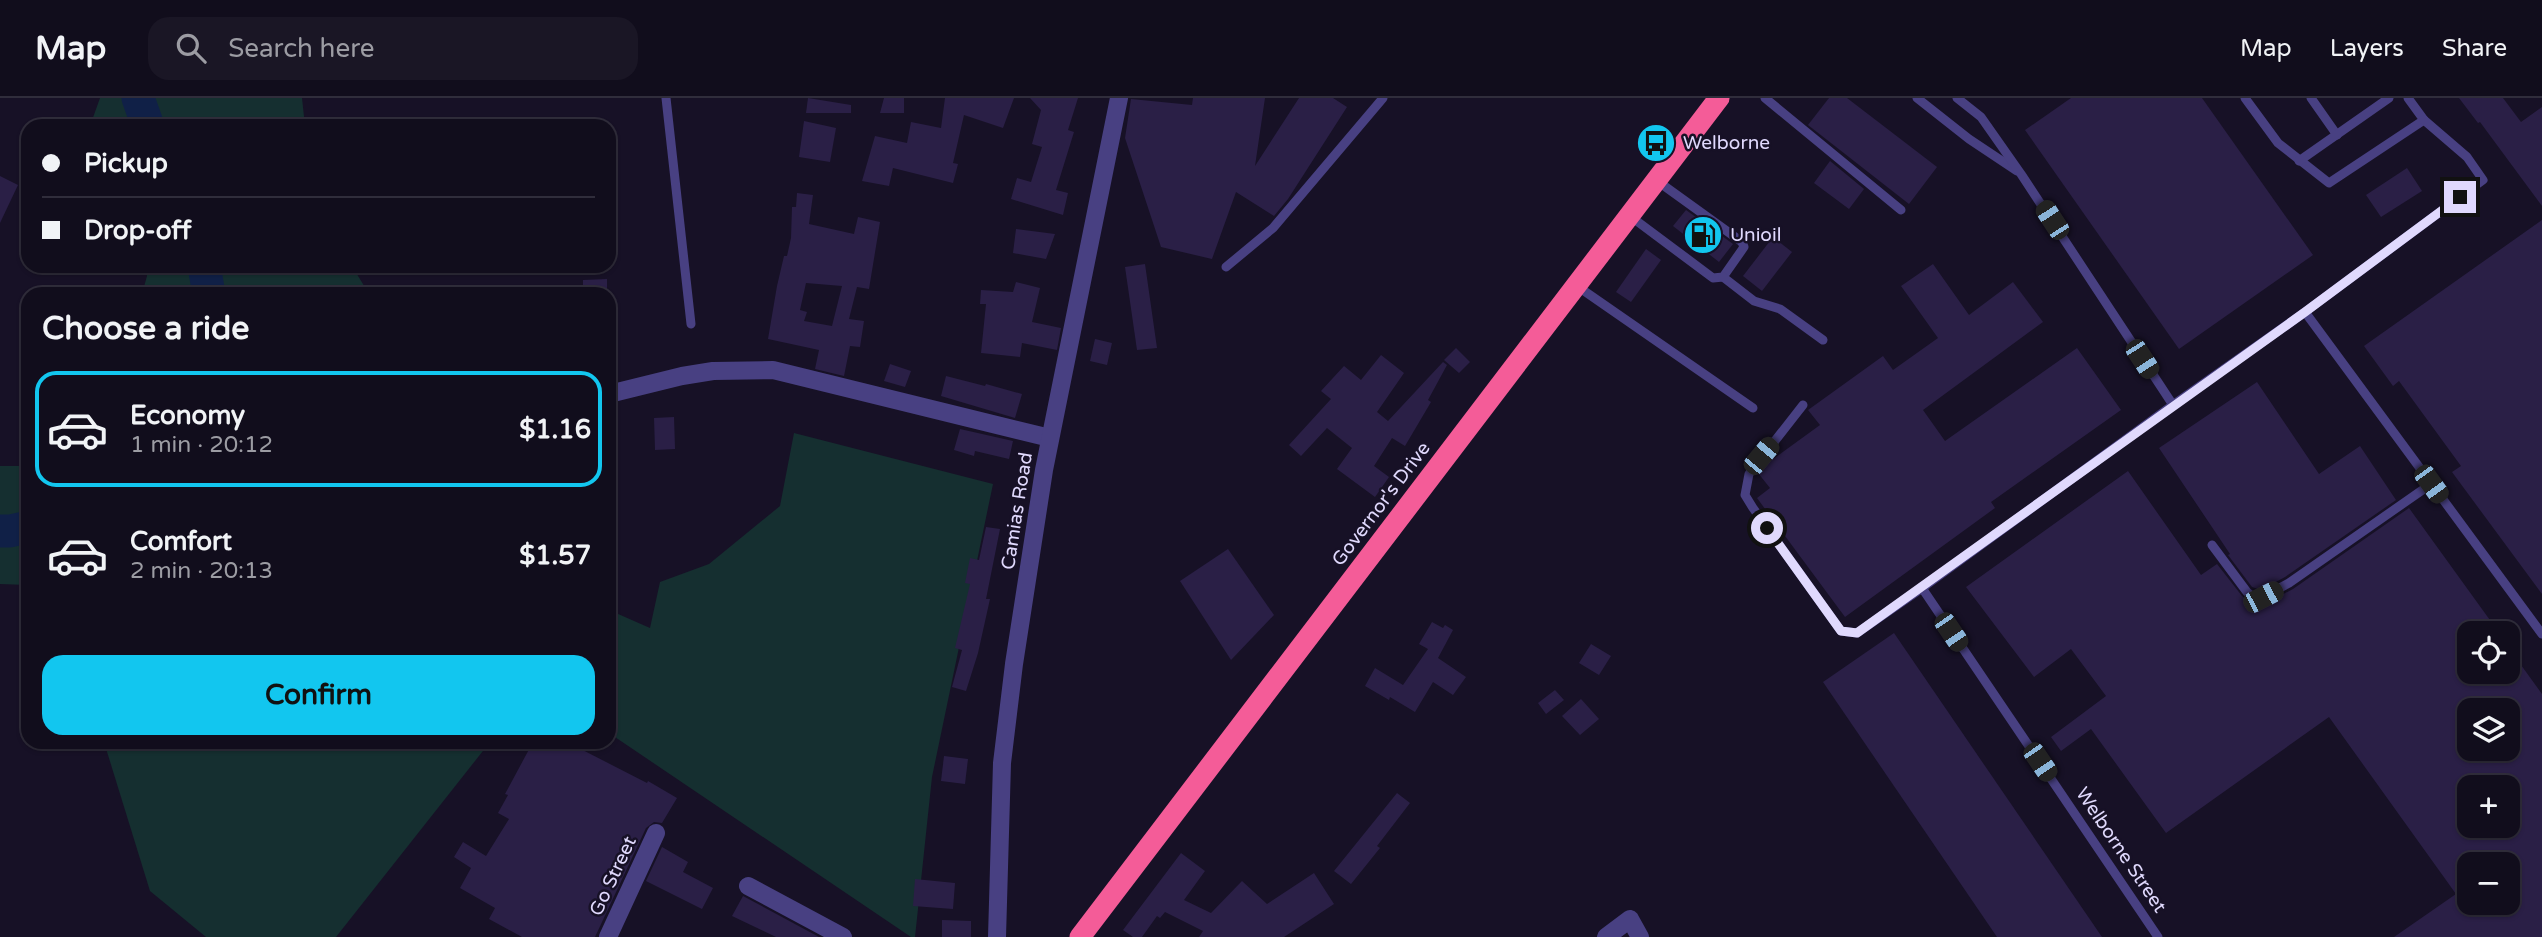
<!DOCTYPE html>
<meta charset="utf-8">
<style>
:root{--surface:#110d1c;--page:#1a1625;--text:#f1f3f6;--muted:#9c9ca3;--line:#302d3b;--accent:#12c6ef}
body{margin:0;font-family:"Varela Round",sans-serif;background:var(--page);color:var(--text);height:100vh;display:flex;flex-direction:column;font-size:26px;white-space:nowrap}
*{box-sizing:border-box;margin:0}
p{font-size:23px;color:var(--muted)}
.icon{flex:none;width:38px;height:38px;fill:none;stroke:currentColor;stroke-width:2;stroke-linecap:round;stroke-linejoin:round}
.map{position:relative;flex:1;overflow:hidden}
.side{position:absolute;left:21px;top:189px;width:595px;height:462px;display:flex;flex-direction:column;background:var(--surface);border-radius:21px;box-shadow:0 2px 5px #0004,0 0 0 2px var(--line)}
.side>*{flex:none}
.guide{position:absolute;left:21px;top:21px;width:595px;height:154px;border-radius:21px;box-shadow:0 2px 5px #0004,0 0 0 2px var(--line);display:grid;align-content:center;height:154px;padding:0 21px;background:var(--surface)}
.buttons{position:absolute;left:2457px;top:523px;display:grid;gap:14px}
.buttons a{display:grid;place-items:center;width:63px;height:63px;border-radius:14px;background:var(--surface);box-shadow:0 2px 5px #0004,0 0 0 2px var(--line);font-size:35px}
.end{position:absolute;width:32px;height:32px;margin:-16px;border:9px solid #e0d9fd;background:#111;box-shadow:0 0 0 4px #111}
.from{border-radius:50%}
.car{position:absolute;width:21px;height:42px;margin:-21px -10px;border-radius:9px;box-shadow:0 0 5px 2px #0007;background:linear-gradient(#222 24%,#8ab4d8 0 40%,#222 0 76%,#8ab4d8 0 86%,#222 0)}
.guide b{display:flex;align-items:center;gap:24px;height:66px;font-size:26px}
.guide b+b{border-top:2px solid var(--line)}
.guide i{width:18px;height:18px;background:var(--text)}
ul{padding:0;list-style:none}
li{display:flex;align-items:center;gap:21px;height:116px;margin:0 14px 10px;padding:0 7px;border:4px solid transparent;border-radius:21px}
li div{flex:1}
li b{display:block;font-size:26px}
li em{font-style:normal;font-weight:700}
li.active{border-color:var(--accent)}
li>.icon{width:63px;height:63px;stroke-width:1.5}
h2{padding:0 21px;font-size:32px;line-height:84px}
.action{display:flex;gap:14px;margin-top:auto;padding:14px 21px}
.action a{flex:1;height:80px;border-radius:21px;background:var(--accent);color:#111;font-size:28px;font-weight:700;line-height:80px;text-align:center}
header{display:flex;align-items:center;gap:42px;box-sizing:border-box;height:98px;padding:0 35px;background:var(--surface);border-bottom:2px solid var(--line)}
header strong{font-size:33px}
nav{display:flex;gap:38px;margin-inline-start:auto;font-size:24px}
.search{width:490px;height:63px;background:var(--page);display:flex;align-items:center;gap:18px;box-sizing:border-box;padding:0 24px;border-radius:21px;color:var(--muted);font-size:26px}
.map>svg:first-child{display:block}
</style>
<header>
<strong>Map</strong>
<div class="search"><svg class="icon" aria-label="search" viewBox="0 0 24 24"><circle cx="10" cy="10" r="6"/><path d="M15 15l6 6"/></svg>Search here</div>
<nav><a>Map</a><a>Layers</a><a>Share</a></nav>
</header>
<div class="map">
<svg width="2542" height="839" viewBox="0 0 2542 839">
<rect width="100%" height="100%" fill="#171126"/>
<g fill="#152f30">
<path d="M100 0H302L305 28H90Z"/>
<path d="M147 168H352L369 196H142L147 178Z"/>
<path d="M794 335 993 386 932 679 915 839H911L609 635V512L650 530 660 484 709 466 780 408Z"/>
<path d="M0 368H28V487L0 486Z"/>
<path d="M104 644H490L336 839H206L150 793Z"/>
</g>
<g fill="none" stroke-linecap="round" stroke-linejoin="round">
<g stroke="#102047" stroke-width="33">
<path d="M138 0 148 28"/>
<path d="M204 168 209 196"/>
<path d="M0 433H10L28 429"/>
</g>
</g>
<g fill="#2a1f46" fill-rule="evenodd">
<path d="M808 0 851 7V15H806Z"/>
<path d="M884 0H904V15H880Z"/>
<path d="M945 0H1014L1003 30 964 17 953 65 958 66 953 85 893 70 889 88 862 83 875 38 907 45 911 24 941 30Z"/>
<path d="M1030 0H1078L1068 32 1074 34 1056 92 1068 95 1063 117 1011 101 1017 80 1031 84 1042 49 1032 46 1041 12Z"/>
<path d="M1193 0H1265L1255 68 1299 0H1333L1347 9 1288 101 1274 118 1236 94 1212 161 1161 149 1125 40 1131 1 1192 7Z"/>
<path d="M1829 0H1847L1937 69 1909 106 1808 27Z"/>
<path d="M2071 0H2202L2313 157 2179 251 2025 32Z"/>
<path d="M2459 0H2503L2521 24 2542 9V108L2480 24 2478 25Z"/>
<path d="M804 23 836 30 830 64 799 59Z"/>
<path d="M1830 63 1864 91 1849 111 1814 85Z"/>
<path d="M2407 70 2422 93 2381 119 2366 97Z"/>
<path d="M0 78 18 87 0 125Z"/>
<path d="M797 95 813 97 809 126 854 136 858 119 880 124 869 191 857 189 849 221 864 223 860 249 850 248 844 278 815 271 819 252 768 241 777 188 784 158H787L791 140 792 109H796ZM806 185 842 188 832 228 804 223 807 214 800 212Z"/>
<path d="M1686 112 1733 146 1719 164 1673 128Z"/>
<path d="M2542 122V496L2452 374 2461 368 2399 283 2393 288 2364 248Z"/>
<path d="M1016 131 1055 136 1046 161 1013 155Z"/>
<path d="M1773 139 1792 154 1762 193 1743 178Z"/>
<path d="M1646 151 1661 162 1631 204 1616 194Z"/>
<path d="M1145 166 1157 250 1137 252 1125 169Z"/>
<path d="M1933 166 1969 217 2013 184 2043 224 1923 312 1945 343 2077 250 2121 312 1991 404 1995 410 1845 519 1757 400 1770 390 1758 375 1765 367 1820 327 1808 312 1883 258 1893 272 1938 240 1901 188Z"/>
<path d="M607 181V196H583V182Z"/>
<path d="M1016 184 1040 190 1032 224 1061 230 1057 252 1022 245 1020 259 981 255 986 206H980L981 192 1013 194Z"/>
<path d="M1095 241 1112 245 1107 267 1090 263Z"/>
<path d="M1456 250 1470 264 1459 275 1444 262Z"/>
<path d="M1381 257 1404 275 1377 314 1388 323 1443 264 1447 267 1428 302 1431 304 1405 348 1392 340 1374 368 1389 379 1375 399 1337 371 1352 350 1327 330 1301 358 1289 347 1331 301 1321 293 1344 268 1361 282Z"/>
<path d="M890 266 911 273 905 289 884 283Z"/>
<path d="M946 278 985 288 986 286 1022 296 1015 320 941 298Z"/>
<path d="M2257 284 2319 376 2360 348 2396 402 2285 479 2261 492 2252 489 2228 457 2230 456 2159 350Z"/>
<path d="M674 319 675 351 655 352 654 320Z"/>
<path d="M960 331 1013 343 1009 361 975 353 974 358 954 352Z"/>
<path d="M2128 373 2201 477 2217 466 2242 498 2253 506 2266 505 2293 491 2409 410 2500 536H2469V574H2508V549L2542 596V839H2394L2456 796 2329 619 2166 735 2091 631 2061 653 2051 639 2106 598 2071 551 2034 579 1966 489ZM2469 612H2508V651H2469ZM2469 690H2508V728H2469ZM2469 766H2508V805H2469Z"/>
<path d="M986 429 1000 431 986 501H990L978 555 966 593 952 589 962 552 955 550 970 486 965 485 970 460 979 462Z"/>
<path d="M1228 451 1274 517 1231 562 1180 483Z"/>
<path d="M1432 524 1443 530 1445 527 1453 532 1438 560 1466 579 1453 597 1433 584 1415 614 1390 599 1389 602 1365 588 1375 570 1403 587 1428 551 1419 546Z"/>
<path d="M1894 535 2102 839H1997L1823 584Z"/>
<path d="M1591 546 1611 558 1599 577 1579 565Z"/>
<path d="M1555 592 1564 602 1546 616 1538 605Z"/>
<path d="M1581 601 1599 621 1580 637 1562 618Z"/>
<path d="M533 644H567L647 685 648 683 677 700 662 725 654 724 646 730 595 839H522L489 821 495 810 460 790 471 770 454 759 463 744 486 758 509 721 498 715 508 697 505 696Z"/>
<path d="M944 658 968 661 965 686 941 683Z"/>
<path d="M1397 695 1410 705 1377 748 1380 750 1351 786 1334 773Z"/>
<path d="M662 749 688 764 683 774 713 790 702 811 646 783Z"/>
<path d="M1181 755 1205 773 1184 802 1211 815 1242 783 1267 806 1314 775 1334 806 1284 839H1199L1203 833 1165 814 1160 820 1157 818 1142 839H1133L1123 832Z"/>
<path d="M915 781 955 785 953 811 913 808Z"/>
<path d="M743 798 819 839H776L732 818Z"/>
<path d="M942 822 971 823V839H942Z"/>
</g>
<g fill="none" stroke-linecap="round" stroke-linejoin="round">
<g stroke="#484082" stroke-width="9">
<path d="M666 0 691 226"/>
<path d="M1765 0 1901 112"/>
<path d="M1917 0 1969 41 2017 73"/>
<path d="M1957 0 1981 19 2021 76 2173 307"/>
<path d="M2245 0 2278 45 2329 85 2424 22 2408 0"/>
<path d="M2311 0 2337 37"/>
<path d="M2299 63 2389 0"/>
<path d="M1630 118 1713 180 1723 179 1744 149 1742 144 1656 82"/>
<path d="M1226 169 1273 130 1383 0"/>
<path d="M1723 179 1754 203 1780 211 1823 242"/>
<path d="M1577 188 1753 310"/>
<path d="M2305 214 2483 82 2467 59 2424 22"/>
<path d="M1803 307 1749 376 1745 397 1753 410 1841 533 1857 535 1922 490"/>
<path d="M2212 447 2247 494 2253 499H2263L2289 485 2431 386"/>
<path d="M2158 839 1922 490 2173 307 2305 214 2542 536"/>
</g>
<g stroke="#484082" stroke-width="18">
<path d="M609 296 682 278 713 273 773 272 1050 340"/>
<path d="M748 788 843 839"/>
<path d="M608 839 656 735"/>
<path d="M997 839 1002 665 1014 566 1044 372 1119 0"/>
<path d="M1606 839 1630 821 1640 839"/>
</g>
<path stroke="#f45c98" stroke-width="21" d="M1080 839 1719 0"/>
</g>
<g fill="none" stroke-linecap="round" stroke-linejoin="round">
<path stroke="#e0d9fd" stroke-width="9" d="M1767 430 1841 533 1857 535 2305 214 2460 99"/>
</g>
<defs>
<g id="bus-disc" transform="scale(2.0125)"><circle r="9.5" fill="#12c6ef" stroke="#171126"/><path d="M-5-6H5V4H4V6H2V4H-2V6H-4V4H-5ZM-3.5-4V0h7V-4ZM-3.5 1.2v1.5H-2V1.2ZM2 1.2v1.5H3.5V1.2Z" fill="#111"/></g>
<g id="fuel-disc" transform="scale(2.0125)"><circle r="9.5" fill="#12c6ef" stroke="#171126"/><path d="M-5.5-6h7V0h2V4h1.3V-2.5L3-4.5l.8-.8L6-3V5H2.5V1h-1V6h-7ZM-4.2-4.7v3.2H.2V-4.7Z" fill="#111"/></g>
</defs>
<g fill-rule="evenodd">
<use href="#bus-disc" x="1656" y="45"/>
<use href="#fuel-disc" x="1703" y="137"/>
</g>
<g text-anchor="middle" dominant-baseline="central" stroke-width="5" stroke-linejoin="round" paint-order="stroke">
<g font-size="19" fill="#e0d9fd" stroke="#171126" text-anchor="start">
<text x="1683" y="45">Welborne</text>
<text x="1730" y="137">Unioil</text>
</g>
<g font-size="19" fill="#e0d9fd" stroke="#171126">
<text transform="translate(1381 406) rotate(-53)">Governor's Drive</text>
<text transform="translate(1017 413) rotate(-81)">Camias Road</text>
<text transform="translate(2121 752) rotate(56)">Welborne Street</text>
<text transform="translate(613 778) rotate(-65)">Go Street</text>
</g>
</g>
</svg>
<div class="buttons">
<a><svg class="icon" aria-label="locate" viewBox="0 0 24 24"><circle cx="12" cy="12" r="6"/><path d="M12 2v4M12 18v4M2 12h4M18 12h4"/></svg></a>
<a><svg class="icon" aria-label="layers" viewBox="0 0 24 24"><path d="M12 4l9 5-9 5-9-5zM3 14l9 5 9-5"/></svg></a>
<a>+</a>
<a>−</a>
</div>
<i class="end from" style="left:1767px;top:430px"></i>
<i class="end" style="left:2460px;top:99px"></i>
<i class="car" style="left:2052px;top:122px;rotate:327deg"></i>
<i class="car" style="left:2142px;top:261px;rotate:147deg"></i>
<i class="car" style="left:1761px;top:358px;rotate:40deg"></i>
<i class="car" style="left:2431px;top:386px;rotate:144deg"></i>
<i class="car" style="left:2263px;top:499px;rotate:63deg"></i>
<i class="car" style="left:1951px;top:534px;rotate:146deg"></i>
<i class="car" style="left:2040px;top:664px;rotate:146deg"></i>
<div class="guide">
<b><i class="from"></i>Pickup</b>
<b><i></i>Drop-off</b>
</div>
<section class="side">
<h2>Choose a ride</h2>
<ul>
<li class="active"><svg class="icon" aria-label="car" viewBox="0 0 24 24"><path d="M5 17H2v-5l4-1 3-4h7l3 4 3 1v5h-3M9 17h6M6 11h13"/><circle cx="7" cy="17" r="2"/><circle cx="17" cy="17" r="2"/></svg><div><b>Economy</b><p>1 min · 20:12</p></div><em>$1.16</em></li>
<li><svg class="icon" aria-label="car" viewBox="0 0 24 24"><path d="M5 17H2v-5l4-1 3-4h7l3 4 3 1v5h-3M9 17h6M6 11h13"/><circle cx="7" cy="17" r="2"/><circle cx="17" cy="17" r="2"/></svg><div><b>Comfort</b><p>2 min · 20:13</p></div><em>$1.57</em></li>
</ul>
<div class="action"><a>Confirm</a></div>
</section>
</div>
